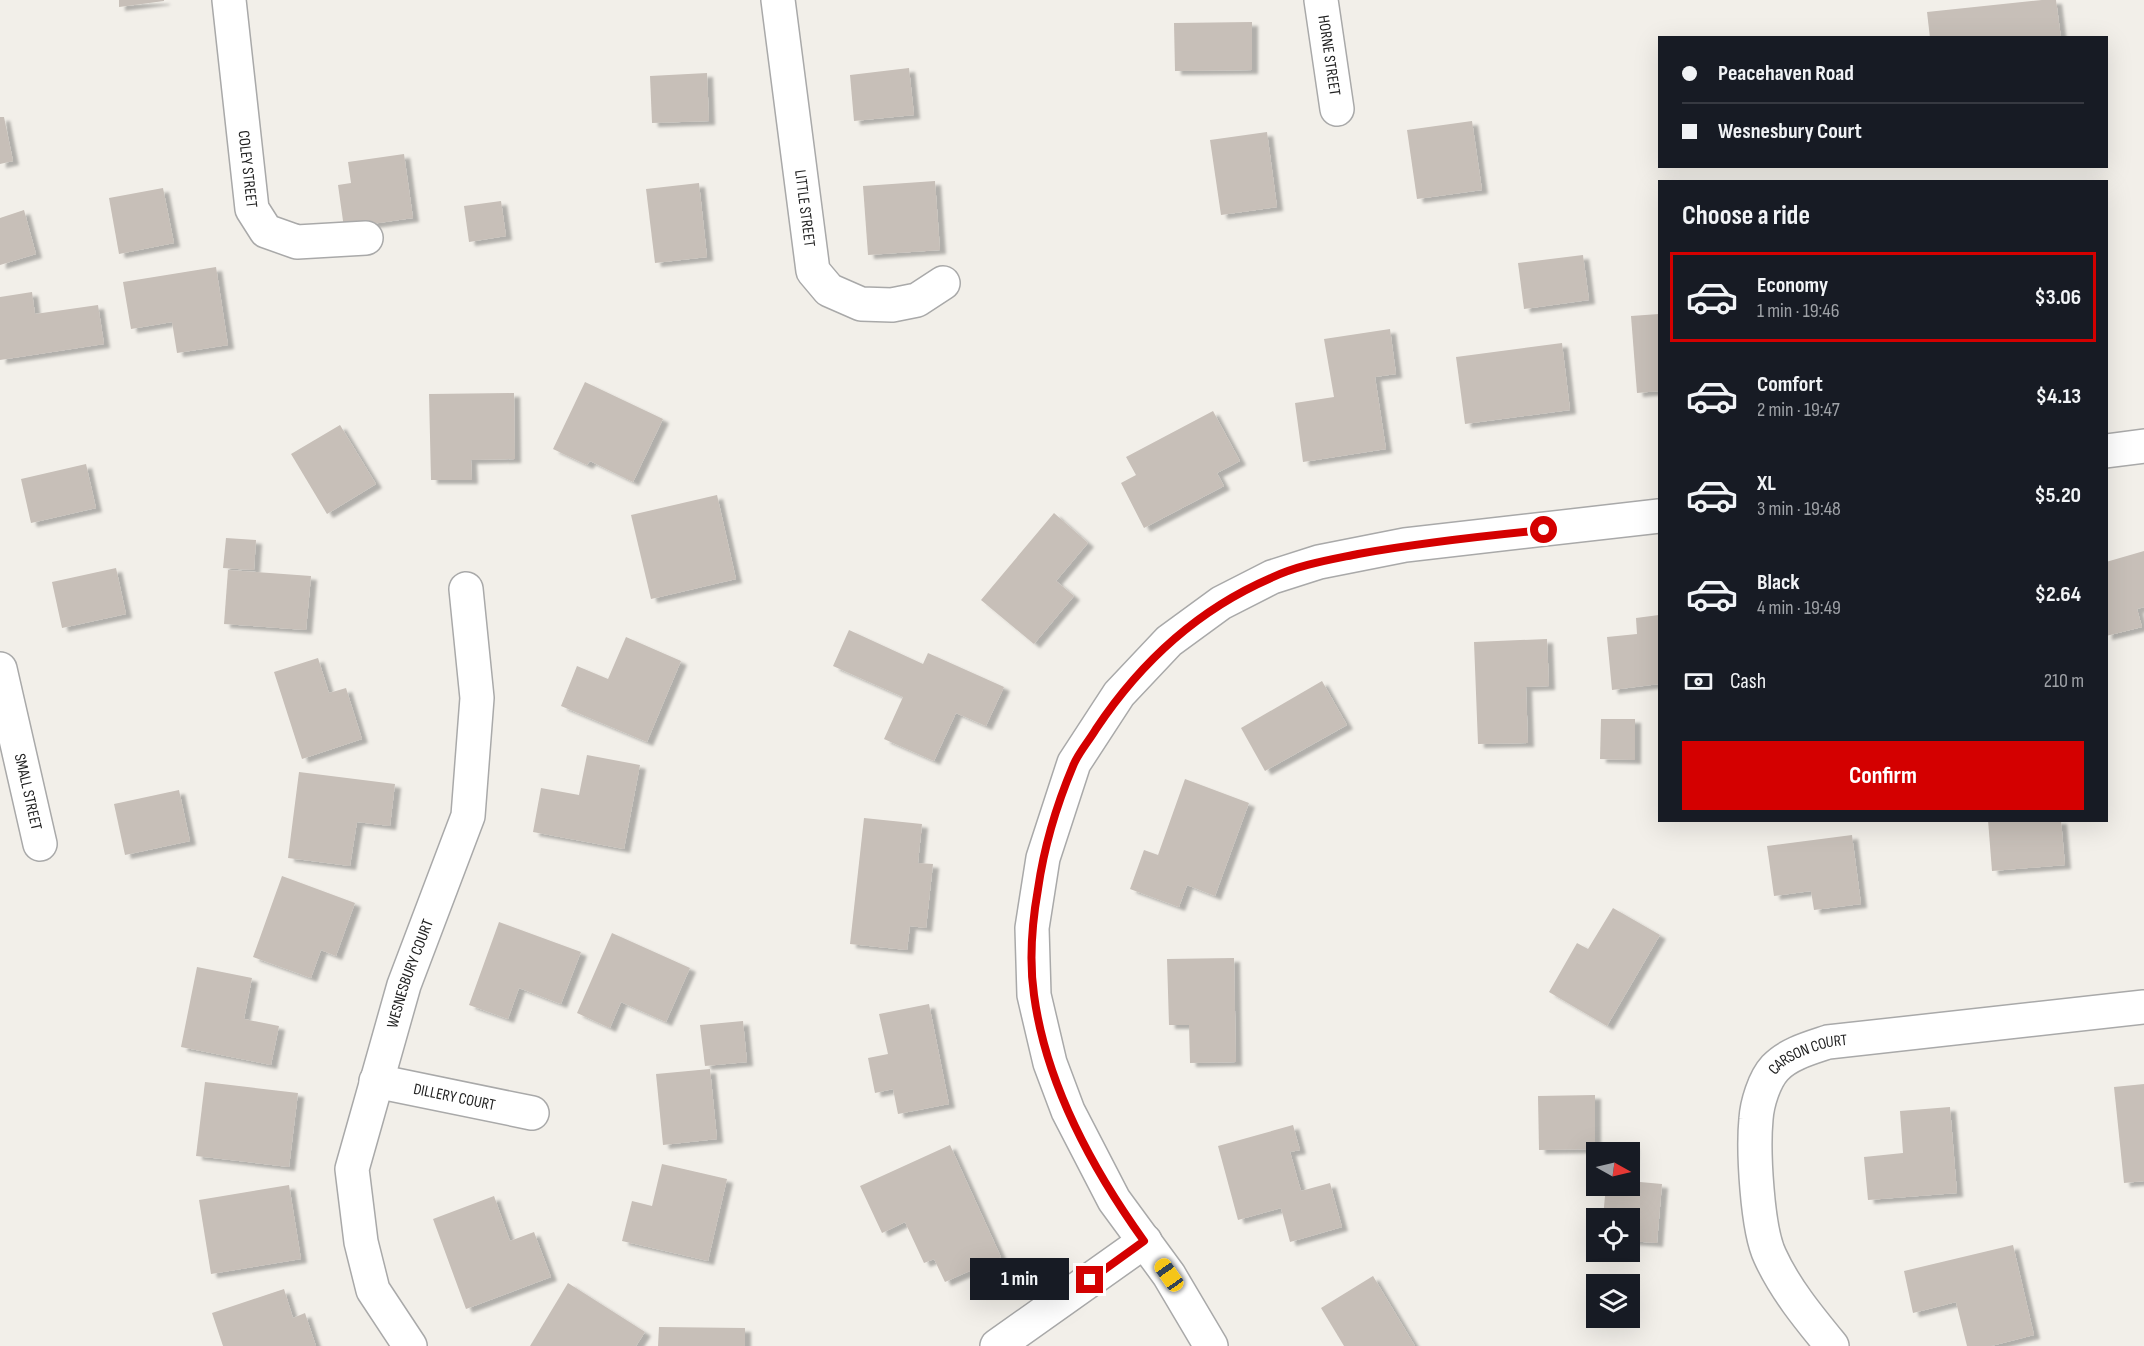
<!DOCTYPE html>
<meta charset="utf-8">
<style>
:root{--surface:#171b24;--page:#242831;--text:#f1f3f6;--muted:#9ea1a6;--line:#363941;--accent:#d40000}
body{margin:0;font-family:"Sofia Sans Condensed",sans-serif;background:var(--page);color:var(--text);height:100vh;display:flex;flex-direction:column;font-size:22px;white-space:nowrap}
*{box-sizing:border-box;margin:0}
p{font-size:20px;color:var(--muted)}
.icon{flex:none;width:33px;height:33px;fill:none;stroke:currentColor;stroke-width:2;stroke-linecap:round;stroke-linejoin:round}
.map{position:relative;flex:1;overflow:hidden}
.panel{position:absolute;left:1658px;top:180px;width:450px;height:642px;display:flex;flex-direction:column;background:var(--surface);border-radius:0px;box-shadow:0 6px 24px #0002}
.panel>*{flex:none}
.top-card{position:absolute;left:1658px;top:36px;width:450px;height:132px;border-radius:0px;box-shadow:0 6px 24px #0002;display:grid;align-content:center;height:132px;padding:0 24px;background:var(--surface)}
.needle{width:39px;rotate:98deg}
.fabs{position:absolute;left:1586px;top:1142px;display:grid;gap:12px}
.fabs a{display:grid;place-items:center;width:54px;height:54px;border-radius:0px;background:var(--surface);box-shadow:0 6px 24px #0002;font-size:30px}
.end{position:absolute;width:27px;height:27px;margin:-14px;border:8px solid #d40000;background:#fff;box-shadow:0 0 0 3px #fff}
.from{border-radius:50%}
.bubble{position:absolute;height:42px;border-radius:0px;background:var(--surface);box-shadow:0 6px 24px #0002;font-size:20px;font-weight:700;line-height:42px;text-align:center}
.car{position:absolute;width:18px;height:36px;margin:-18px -9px;border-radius:8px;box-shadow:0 0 4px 2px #0007;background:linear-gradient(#f5c518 24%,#345 0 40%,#f5c518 0 76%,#345 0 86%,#f5c518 0)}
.top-card b{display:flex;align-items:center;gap:21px;height:57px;font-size:22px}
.top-card b+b{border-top:2px solid var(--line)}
.top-card i{width:15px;height:15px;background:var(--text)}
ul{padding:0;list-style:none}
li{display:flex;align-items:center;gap:18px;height:90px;margin:0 12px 9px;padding:0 12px;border:3px solid transparent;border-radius:0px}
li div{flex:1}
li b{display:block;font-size:22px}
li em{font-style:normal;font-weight:700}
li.current{border-color:var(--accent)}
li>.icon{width:54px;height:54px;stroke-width:1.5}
h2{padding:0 24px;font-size:27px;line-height:72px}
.pay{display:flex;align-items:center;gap:15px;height:66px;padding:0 24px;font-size:22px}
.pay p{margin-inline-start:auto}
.button{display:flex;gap:12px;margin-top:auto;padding:12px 24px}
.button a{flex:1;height:69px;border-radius:0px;background:var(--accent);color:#fff;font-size:24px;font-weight:700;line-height:69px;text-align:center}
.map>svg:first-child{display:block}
</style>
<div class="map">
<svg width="2144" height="1346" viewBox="0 0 2144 1346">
<defs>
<filter id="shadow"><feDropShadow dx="6" dy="4" stdDeviation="1.5" flood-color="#0004"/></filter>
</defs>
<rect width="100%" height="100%" fill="#f2efe9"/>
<g fill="#c7bfb8" filter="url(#shadow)">
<path d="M119 0H164V1L119 7Z"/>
<path d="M2042 0H2056L2061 38H1930L1927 12Z"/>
<path d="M1252 22V70L1175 71 1174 23Z"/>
<path d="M909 68 914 115 854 121 850 75Z"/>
<path d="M707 73 709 121 652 123 650 76Z"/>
<path d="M0 117H4L13 161 0 164Z"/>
<path d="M1472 121 1482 190 1417 199 1407 130Z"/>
<path d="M1267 132 1277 207 1221 215 1210 140Z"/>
<path d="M404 154 413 218 344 228 338 185 351 183 348 162Z"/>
<path d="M935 181 940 250 868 255 863 186Z"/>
<path d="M699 183 707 257 655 263 646 189Z"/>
<path d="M163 188 174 243 119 254 109 198Z"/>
<path d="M501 201 506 236 469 242 464 206Z"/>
<path d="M24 210 36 254 0 265V218Z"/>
<path d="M1583 255 1589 300 1524 309 1518 263Z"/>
<path d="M216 267 228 345 177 353 172 322 131 329 123 282Z"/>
<path d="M32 292 35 314 98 305 104 344 0 360V297Z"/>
<path d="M1659 314V391L1637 393 1631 316Z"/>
<path d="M1390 329 1396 374 1375 377 1386 449 1303 462 1295 403 1334 397 1324 339Z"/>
<path d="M1562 343 1570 410 1465 424 1456 357Z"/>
<path d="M585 382 663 419 633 482 590 461 587 465 553 449Z"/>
<path d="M514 393 515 459 471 460 472 480H431L429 394Z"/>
<path d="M1213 411 1240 461 1217 473 1224 486 1144 528 1121 483 1136 475 1126 457Z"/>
<path d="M340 425 376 484 327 514 291 454Z"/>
<path d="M86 464 96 508 31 523 21 479Z"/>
<path d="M717 495 736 579 651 599 631 515Z"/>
<path d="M1054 513 1088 543 1056 581 1074 596 1034 644 981 600Z"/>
<path d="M226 538 256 540 254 570 223 568Z"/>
<path d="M2144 551V607L2137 609 2142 627 2106 636V562Z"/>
<path d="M116 568 126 614 62 628 52 582Z"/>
<path d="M228 570 311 576 306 630 224 624Z"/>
<path d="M1659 615V684L1612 690 1607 637 1637 634 1636 618Z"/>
<path d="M849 630 923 664 928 653 1004 687 986 726 956 713 934 761 884 739 903 697 833 666Z"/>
<path d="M626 637 681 661 647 742 561 706 577 666 608 679Z"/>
<path d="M1547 639 1549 686 1526 687 1528 743 1478 744 1474 642Z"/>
<path d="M318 658 329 693 346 688 362 739 302 759 274 672Z"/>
<path d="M1322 681 1347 725 1265 771 1241 728Z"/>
<path d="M1601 719H1635V760L1600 759Z"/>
<path d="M587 755 640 765 624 849 533 832 541 788 579 795Z"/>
<path d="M299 772 395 784 390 826 357 822 350 866 288 858Z"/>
<path d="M1185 779 1249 803 1215 896 1187 885 1179 907 1130 889 1144 850 1158 855Z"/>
<path d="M179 790 190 841 125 855 114 804Z"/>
<path d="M864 818 922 824 918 863 933 864 926 928 910 926 907 950 850 944Z"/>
<path d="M1988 820H2061L2065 865 1992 871Z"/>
<path d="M1852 835 1861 904 1814 910 1811 891 1774 896 1767 846Z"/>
<path d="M282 876 355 903 336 956 321 950 311 978 253 957Z"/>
<path d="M1613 908 1660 935 1607 1026 1549 992 1577 943 1588 949Z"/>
<path d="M499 922 581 952 561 1004 519 988 508 1019 469 1005Z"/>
<path d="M612 933 690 968 666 1022 621 1002 610 1028 577 1013Z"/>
<path d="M1234 958 1236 1062 1190 1063 1189 1025H1169L1167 959Z"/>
<path d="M197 967 252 978 244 1019 279 1026 271 1065 181 1047Z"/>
<path d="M929 1004 949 1104 898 1114 893 1089 875 1093 868 1058 888 1054 879 1014Z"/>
<path d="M743 1021 747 1062 705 1066 700 1025Z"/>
<path d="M710 1069 717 1139 663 1145 656 1074Z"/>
<path d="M205 1082 298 1093 289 1167 196 1156Z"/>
<path d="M2144 1084V1181L2124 1183 2114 1087Z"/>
<path d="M1595 1095V1149L1539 1150 1538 1096Z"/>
<path d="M1950 1107 1957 1193 1868 1200 1864 1157 1903 1153 1900 1111Z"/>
<path d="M1293 1125 1300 1150 1290 1152 1301 1191 1330 1183 1342 1227 1290 1242 1281 1208 1238 1220 1218 1146Z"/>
<path d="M1609 1143 1633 1146 1631 1170 1629 1152H1609Z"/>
<path d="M950 1145 1001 1257 945 1282 934 1259 924 1263 905 1222 882 1233 860 1186Z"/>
<path d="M662 1164 727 1179 708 1261 622 1241 632 1201 652 1206Z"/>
<path d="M1629 1181 1662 1184 1657 1243 1629 1241V1218H1603L1606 1185H1629Z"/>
<path d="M289 1185 301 1259 211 1274 199 1200Z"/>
<path d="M494 1196 510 1241 534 1232 551 1277 466 1309 433 1219Z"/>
<path d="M2013 1245 2034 1335 1991 1346H1967L1956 1302 1913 1313 1904 1271Z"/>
<path d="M1373 1276 1415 1346H1344L1321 1308Z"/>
<path d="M568 1283 645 1332 636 1346H530Z"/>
<path d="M284 1289 293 1318 305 1313 316 1346H223L212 1313Z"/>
<path d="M659 1327 745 1328V1346H658Z"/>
</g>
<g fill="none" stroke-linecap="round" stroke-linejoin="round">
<g stroke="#a9a9a9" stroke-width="36">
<g id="street">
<path id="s1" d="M229 0 252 209 266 231 297 242 366 238"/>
<path id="s2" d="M778 0 813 271 829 290 861 304 892 305 917 300 943 283"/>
<path id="s3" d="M1321 0 1337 109"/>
<path d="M2106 451 2144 446"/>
<path id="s4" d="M0 669 40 844"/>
<path id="s5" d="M376 1081 532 1113"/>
<path id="s6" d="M410 1346 373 1290 361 1242 352 1169 404 985 468 816 477 698 466 589"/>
<path d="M997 1346 1145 1241"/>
<path d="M1211 1346 1169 1275 1114 1200 1068 1111 1050 1063 1034 995 1032 928 1043 858 1074 763 1119 694 1169 641 1221 603 1272 577 1319 562 1405 545 1659 516"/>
<path id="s7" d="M1832 1346C1809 1318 1785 1289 1770 1256 1757 1229 1753 1150 1756 1119 1757 1104 1764 1080 1775 1068 1788 1054 1810 1048 1828 1042L2144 1007"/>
</g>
</g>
<use href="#street" stroke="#fff" stroke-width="33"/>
</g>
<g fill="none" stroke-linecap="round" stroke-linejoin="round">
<path stroke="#d40000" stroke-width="8" d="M1090 1280 1144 1241C1093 1170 1046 1084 1034 995 1029 960 1032 923 1038 889 1044 847 1057 804 1073 766 1078 753 1089 741 1096 729 1140 663 1197 610 1271 578 1298 565 1329 560 1358 554 1420 543 1482 536 1544 530"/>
</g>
<g text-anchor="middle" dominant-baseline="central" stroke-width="6" stroke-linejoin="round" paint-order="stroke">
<g font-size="16" fill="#222" stroke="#fff">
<text stroke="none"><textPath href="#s3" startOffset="56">HORNE STREET</textPath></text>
<text stroke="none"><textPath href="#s1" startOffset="170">COLEY STREET</textPath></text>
<text stroke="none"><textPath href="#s2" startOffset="210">LITTLE STREET</textPath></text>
<text stroke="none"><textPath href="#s4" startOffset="126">SMALL STREET</textPath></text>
<text stroke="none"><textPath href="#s6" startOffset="394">WESNESBURY COURT</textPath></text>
<text stroke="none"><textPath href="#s7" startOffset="340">CARSON COURT</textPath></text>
<text stroke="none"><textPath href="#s5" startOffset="80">DILLERY COURT</textPath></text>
</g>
</g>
</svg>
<div class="fabs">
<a><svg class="needle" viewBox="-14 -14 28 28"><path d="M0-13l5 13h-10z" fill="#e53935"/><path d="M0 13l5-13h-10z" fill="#9ea1a6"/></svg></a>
<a><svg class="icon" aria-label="locate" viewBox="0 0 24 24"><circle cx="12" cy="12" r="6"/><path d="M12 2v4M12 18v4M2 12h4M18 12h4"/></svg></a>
<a><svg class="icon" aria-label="layers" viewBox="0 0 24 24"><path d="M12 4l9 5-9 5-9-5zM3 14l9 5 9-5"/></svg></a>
</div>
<i class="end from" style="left:1544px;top:530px"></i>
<i class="end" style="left:1090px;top:1280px"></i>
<div class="bubble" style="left:970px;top:1258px;width:99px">1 min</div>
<i class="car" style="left:1169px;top:1275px;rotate:325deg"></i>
<div class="top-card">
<b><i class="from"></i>Peacehaven Road</b>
<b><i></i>Wesnesbury Court</b>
</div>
<section class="panel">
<h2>Choose a ride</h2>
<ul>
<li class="current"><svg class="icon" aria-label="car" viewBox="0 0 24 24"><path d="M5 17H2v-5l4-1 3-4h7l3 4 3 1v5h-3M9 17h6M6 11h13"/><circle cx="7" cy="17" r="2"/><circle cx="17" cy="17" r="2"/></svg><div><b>Economy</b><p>1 min · 19:46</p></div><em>$3.06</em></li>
<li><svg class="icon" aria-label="car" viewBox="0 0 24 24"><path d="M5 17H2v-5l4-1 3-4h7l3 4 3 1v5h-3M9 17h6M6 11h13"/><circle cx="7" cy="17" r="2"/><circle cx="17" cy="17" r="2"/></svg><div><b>Comfort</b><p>2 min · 19:47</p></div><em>$4.13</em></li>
<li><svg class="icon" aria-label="car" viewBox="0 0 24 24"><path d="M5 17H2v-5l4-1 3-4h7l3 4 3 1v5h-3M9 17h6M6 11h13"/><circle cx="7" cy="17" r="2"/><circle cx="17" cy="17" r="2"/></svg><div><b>XL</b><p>3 min · 19:48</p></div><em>$5.20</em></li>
<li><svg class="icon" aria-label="car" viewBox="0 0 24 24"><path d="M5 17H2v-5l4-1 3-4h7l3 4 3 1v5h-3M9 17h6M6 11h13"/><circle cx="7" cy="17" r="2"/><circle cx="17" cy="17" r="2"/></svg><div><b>Black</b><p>4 min · 19:49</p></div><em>$2.64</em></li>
</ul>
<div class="pay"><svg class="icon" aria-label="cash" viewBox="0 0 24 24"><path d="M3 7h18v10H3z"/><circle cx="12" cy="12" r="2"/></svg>Cash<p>210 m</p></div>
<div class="button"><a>Confirm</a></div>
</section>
</div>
